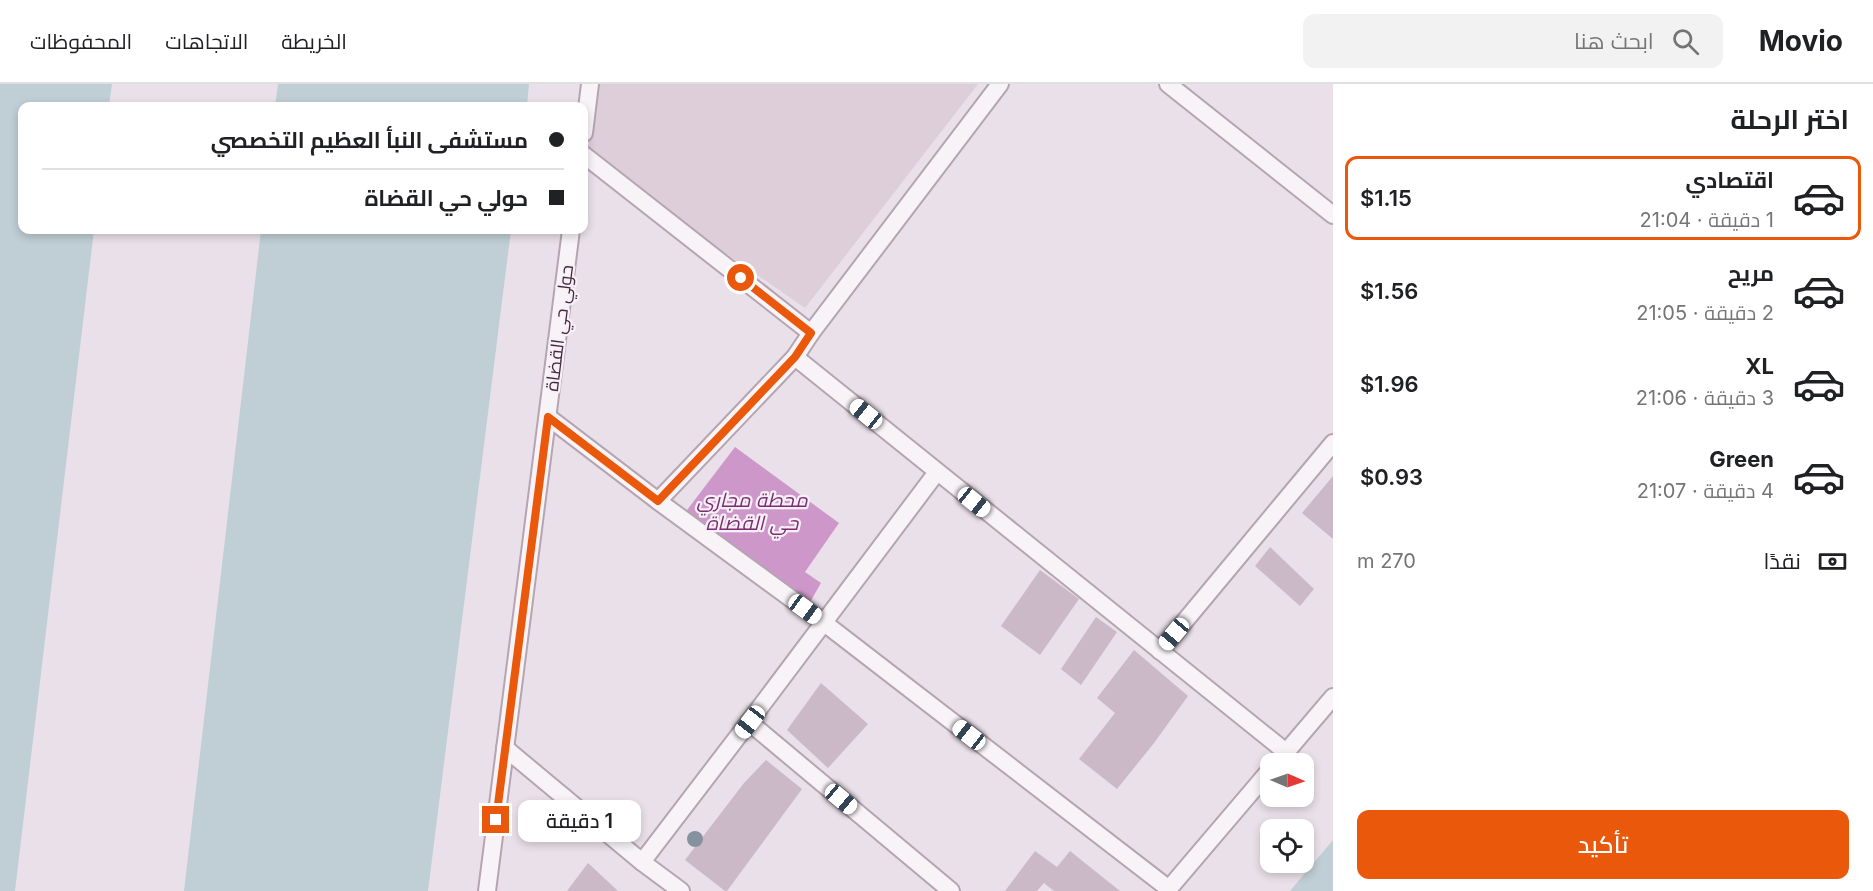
<!DOCTYPE html>
<html lang="ar">
<meta charset="utf-8">
<style>
:root{--surface:#fff;--page:#f2f2f2;--text:#202124;--muted:#757577;--line:#e0e0e0;--accent:#ea580c}
body{margin:0;font-family:Inter,Cairo,sans-serif;background:var(--page);color:var(--text);direction:rtl;height:100vh;display:flex;flex-direction:column;font-size:22px;white-space:nowrap}
*{box-sizing:border-box;margin:0}
p{font-size:20px;color:var(--muted)}
.icon{flex:none;width:33px;height:33px;fill:none;stroke:currentColor;stroke-width:2;stroke-linecap:round;stroke-linejoin:round}
.map{position:relative;flex:1;overflow:hidden;direction:ltr}
.side{display:flex;flex-direction:column;background:var(--surface);width:540px}
.side>*{flex:none}
.top-card{position:absolute;left:18px;top:18px;width:570px;height:132px;border-radius:12px;box-shadow:0 3px 9px #0003;direction:rtl;display:grid;align-content:center;height:132px;padding:0 24px;background:var(--surface)}
.needle{width:39px;rotate:92deg}
.fabs{position:absolute;left:1260px;top:669px;display:grid;gap:12px}
.fabs a{display:grid;place-items:center;width:54px;height:54px;border-radius:12px;background:var(--surface);box-shadow:0 3px 9px #0003;font-size:30px}
.end{position:absolute;width:27px;height:27px;margin:-14px;border:8px solid #ea580c;background:#fff;box-shadow:0 0 0 3px #fff}
.from{border-radius:50%}
.bubble{position:absolute;height:42px;border-radius:12px;background:var(--surface);box-shadow:0 3px 9px #0003;font-size:20px;font-weight:600;line-height:42px;text-align:center;direction:rtl}
.car{position:absolute;width:18px;height:36px;margin:-18px -9px;border-radius:8px;box-shadow:0 0 4px 2px #0007;background:linear-gradient(#fff 24%,#345 0 40%,#fff 0 76%,#345 0 86%,#fff 0)}
.top-card b{display:flex;align-items:center;gap:21px;height:57px;font-size:22px}
.top-card b+b{border-top:2px solid var(--line)}
.top-card i{width:15px;height:15px;background:var(--text)}
ul{padding:0;list-style:none}
li{display:flex;align-items:center;gap:18px;height:84px;margin:0 12px 9px;padding:0 12px;border:3px solid transparent;border-radius:12px}
li div{flex:1}
li b{display:block;font-size:22px}
li em{font-style:normal;font-weight:600}
li.selected{border-color:var(--accent)}
li>.icon{width:54px;height:54px;stroke-width:1.5}
h2{padding:0 24px;font-size:27px;line-height:72px}
.pay{display:flex;align-items:center;gap:15px;height:66px;padding:0 24px;font-size:22px}
.pay p{margin-inline-start:auto}
.cta{display:flex;gap:12px;margin-top:auto;padding:12px 24px}
.cta a{flex:1;height:69px;border-radius:12px;background:var(--accent);color:#fff;font-size:24px;font-weight:600;line-height:69px;text-align:center}
header{display:flex;align-items:center;gap:36px;box-sizing:border-box;height:84px;padding:0 30px;background:var(--surface);border-bottom:2px solid var(--line)}
header strong{font-size:28px}
nav{display:flex;gap:33px;margin-inline-start:auto;font-size:21px}
.search{width:420px;height:54px;background:var(--page);display:flex;align-items:center;gap:15px;box-sizing:border-box;padding:0 21px;border-radius:12px;color:var(--muted);font-size:22px}
main{display:flex;flex:1;min-height:0}
.map>svg:first-child{display:block}
</style>
<header>
<strong>Movio</strong>
<div class="search"><svg class="icon" aria-label="search" viewBox="0 0 24 24"><circle cx="10" cy="10" r="6"/><path d="M15 15l6 6"/></svg>ابحث هنا</div>
<nav><a>الخريطة</a><a>الاتجاهات</a><a>المحفوظات</a></nav>
</header>
<main>
<section class="side">
<h2>اختر الرحلة</h2>
<ul>
<li class="selected"><svg class="icon" aria-label="car" viewBox="0 0 24 24"><path d="M5 17H2v-5l4-1 3-4h7l3 4 3 1v5h-3M9 17h6M6 11h13"/><circle cx="7" cy="17" r="2"/><circle cx="17" cy="17" r="2"/></svg><div><b>اقتصادي</b><p>1 دقيقة · 21:04</p></div><em>$1.15</em></li>
<li><svg class="icon" aria-label="car" viewBox="0 0 24 24"><path d="M5 17H2v-5l4-1 3-4h7l3 4 3 1v5h-3M9 17h6M6 11h13"/><circle cx="7" cy="17" r="2"/><circle cx="17" cy="17" r="2"/></svg><div><b>مريح</b><p>2 دقيقة · 21:05</p></div><em>$1.56</em></li>
<li><svg class="icon" aria-label="car" viewBox="0 0 24 24"><path d="M5 17H2v-5l4-1 3-4h7l3 4 3 1v5h-3M9 17h6M6 11h13"/><circle cx="7" cy="17" r="2"/><circle cx="17" cy="17" r="2"/></svg><div><b>XL</b><p>3 دقيقة · 21:06</p></div><em>$1.96</em></li>
<li><svg class="icon" aria-label="car" viewBox="0 0 24 24"><path d="M5 17H2v-5l4-1 3-4h7l3 4 3 1v5h-3M9 17h6M6 11h13"/><circle cx="7" cy="17" r="2"/><circle cx="17" cy="17" r="2"/></svg><div><b>Green</b><p>4 دقيقة · 21:07</p></div><em>$0.93</em></li>
</ul>
<div class="pay"><svg class="icon" aria-label="cash" viewBox="0 0 24 24"><path d="M3 7h18v10H3z"/><circle cx="12" cy="12" r="2"/></svg>نقدًا<p>270 m</p></div>
<div class="cta"><a>تأكيد</a></div>
</section>
<div class="map">
<svg width="1333" height="807" viewBox="0 0 1333 807">
<rect width="100%" height="100%" fill="#eae0e9"/>
<path fill="#ddceda" d="M600 0H978L805 224 586 73Z"/>
<g fill="#c0cfd5">
<path d="M0 0H112L109 22H22V146H94L15 807H0Z"/>
<path d="M278 0H529L527 22H275Z"/>
<path d="M261 146H511L428 807H184Z"/>
<path d="M1333 756V807H1290Z"/>
</g>
<path fill="#ce97ca" d="M735 363 839 439 805 488 821 499 809 520 684 430Z"/>
<g fill="#cbb9c8">
<path d="M1333 392V455L1302 429Z"/>
<path d="M1270 463 1314 505 1300 522 1255 482Z"/>
<path d="M1040 486 1079 515 1040 571 1001 542Z"/>
<path d="M1096 533 1117 548 1081 601 1061 585Z"/>
<path d="M1134 566 1188 612 1154 659 1117 705 1079 675 1115 629 1097 614Z"/>
<path d="M821 599 868 640 828 684 787 646Z"/>
<path d="M766 676 802 705 727 807H725L685 776 744 699Z"/>
<path d="M1035 767 1057 783 1070 767 1120 807H1054L1044 799 1037 807H1005Z"/>
<path d="M588 779 618 807H567Z"/>
</g>
<g fill="none" stroke-linecap="round" stroke-linejoin="round">
<g stroke="#b5a5b2" stroke-width="20">
<g id="street">
<path d="M1168 0 1333 131"/>
<path d="M584 49 590 0"/>
<path d="M584 71 811 249"/>
<path d="M795 273 1286 668"/>
<path d="M548 333 658 417 823 538 1169 805"/>
<path d="M658 417 795 273 811 249 1000 0"/>
<path d="M1160 567 1333 359"/>
<path d="M749 638 951 807"/>
<path d="M505 664 642 778 681 807"/>
<path d="M1276 680 1333 613"/>
<path d="M642 778 749 638 937 388"/>
<path d="M487 807 571 146"/>
<path d="M1167 807 1270 686"/>
</g>
</g>
<use href="#street" stroke="#f8f3f7" stroke-width="16"/>
</g>
<circle fill="#85919e" cx="695" cy="755" r="8"/>
<g fill="none" stroke-linecap="round" stroke-linejoin="round">
<path stroke="#ea580c" stroke-width="8" d="M496 736 548 333 658 417 795 273 811 249 741 194"/>
</g>
<g text-anchor="middle" dominant-baseline="central" stroke-width="4.5" stroke-linejoin="round" paint-order="stroke">
<g font-size="18" fill="#43273e" stroke="#f7f0f6">
<text transform="translate(559 244) rotate(-83)">حولي حي القضاة</text>
</g>
<g font-size="20" font-style="italic" fill="#7b2d73" stroke="#f7f0f6">
<text x="752" y="416">محطة مجاري<tspan x="752" dy="23">حي القضاة</tspan></text>
</g>
</g>
</svg>
<div class="fabs">
<a><svg class="needle" viewBox="-14 -14 28 28"><path d="M0-13l5 13h-10z" fill="#e53935"/><path d="M0 13l5-13h-10z" fill="#757577"/></svg></a>
<a><svg class="icon" aria-label="locate" viewBox="0 0 24 24"><circle cx="12" cy="12" r="6"/><path d="M12 2v4M12 18v4M2 12h4M18 12h4"/></svg></a>
</div>
<i class="end from" style="left:741px;top:194px"></i>
<i class="end" style="left:496px;top:736px"></i>
<div class="bubble" style="left:518px;top:716px;width:123px">1 دقيقة</div>
<i class="car" style="left:866px;top:330px;rotate:309deg"></i>
<i class="car" style="left:974px;top:418px;rotate:129deg"></i>
<i class="car" style="left:805px;top:525px;rotate:126deg"></i>
<i class="car" style="left:1174px;top:550px;rotate:220deg"></i>
<i class="car" style="left:750px;top:638px;rotate:218deg"></i>
<i class="car" style="left:969px;top:651px;rotate:308deg"></i>
<i class="car" style="left:841px;top:715px;rotate:130deg"></i>
<div class="top-card">
<b><i class="from"></i>مستشفى النبأ العظيم التخصصي</b>
<b><i></i>حولي حي القضاة</b>
</div>
</div>
</main>
